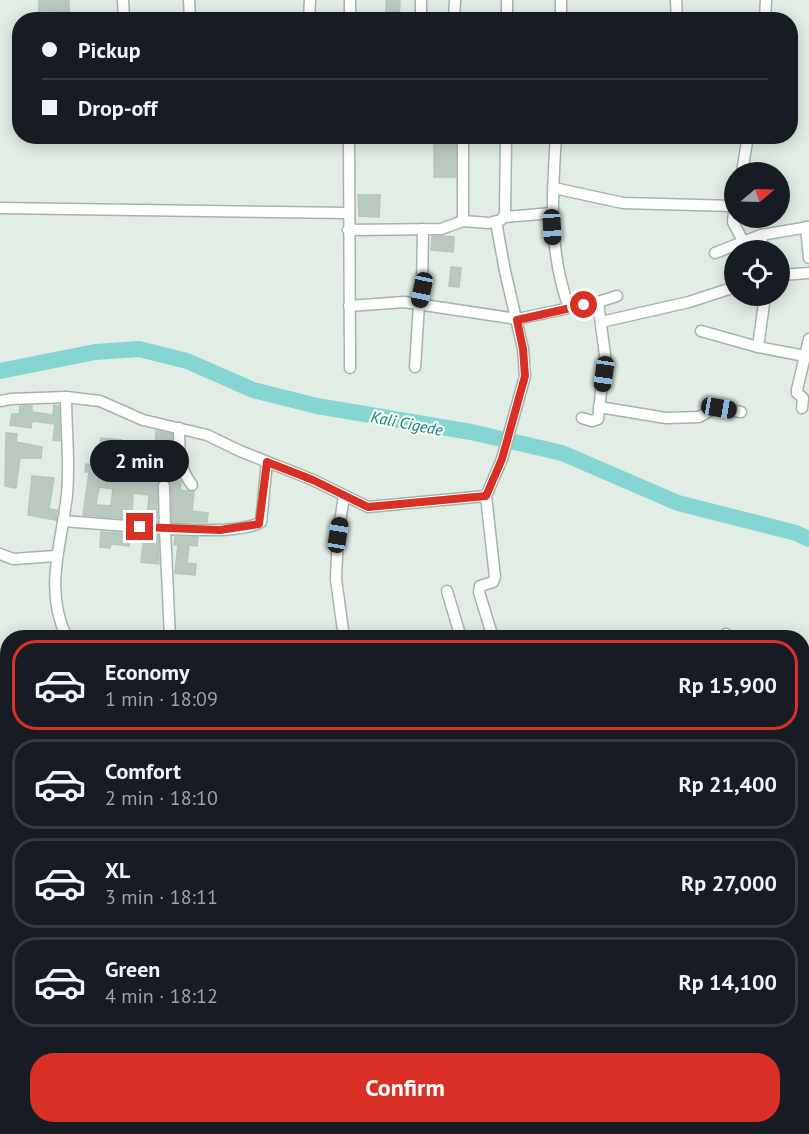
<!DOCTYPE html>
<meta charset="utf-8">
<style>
:root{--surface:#171b24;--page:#20242c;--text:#f1f3f6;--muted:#9ea1a6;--line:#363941;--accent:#d93025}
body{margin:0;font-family:"PT Sans",sans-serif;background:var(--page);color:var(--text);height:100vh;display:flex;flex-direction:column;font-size:22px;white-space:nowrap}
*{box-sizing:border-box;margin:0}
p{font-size:20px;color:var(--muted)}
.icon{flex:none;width:33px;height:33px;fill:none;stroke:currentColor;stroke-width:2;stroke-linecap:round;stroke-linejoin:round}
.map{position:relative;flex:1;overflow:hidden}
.details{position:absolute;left:0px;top:630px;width:810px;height:504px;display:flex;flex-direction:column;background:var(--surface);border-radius:24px 24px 0 0;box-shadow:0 3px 15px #0003}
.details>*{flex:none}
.hud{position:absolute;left:12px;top:12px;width:786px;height:132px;border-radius:24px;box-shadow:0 3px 15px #0003;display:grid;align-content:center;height:132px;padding:0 30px;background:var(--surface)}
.needle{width:39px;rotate:71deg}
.controls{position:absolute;left:724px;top:162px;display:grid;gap:12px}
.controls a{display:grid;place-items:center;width:66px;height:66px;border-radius:50%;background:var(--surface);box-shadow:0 3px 15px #0003;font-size:30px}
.end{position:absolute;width:27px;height:27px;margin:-14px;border:8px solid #d93025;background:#fff;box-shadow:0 0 0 3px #fff}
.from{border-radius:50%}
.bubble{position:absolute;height:42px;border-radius:21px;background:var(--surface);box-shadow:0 3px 15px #0003;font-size:20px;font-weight:700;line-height:42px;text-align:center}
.car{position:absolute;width:18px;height:36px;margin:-18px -9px;border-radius:8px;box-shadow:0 0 4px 2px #0007;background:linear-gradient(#222 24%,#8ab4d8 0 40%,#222 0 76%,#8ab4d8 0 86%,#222 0)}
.hud b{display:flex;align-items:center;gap:21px;height:57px;font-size:22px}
.hud b+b{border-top:2px solid var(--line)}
.hud i{width:15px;height:15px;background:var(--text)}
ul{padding:10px 0 0;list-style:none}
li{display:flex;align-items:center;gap:18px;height:90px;margin:0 12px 9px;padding:0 18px;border:3px solid var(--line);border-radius:24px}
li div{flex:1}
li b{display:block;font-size:22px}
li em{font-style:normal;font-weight:700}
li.active{border-color:var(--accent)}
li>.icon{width:54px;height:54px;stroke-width:1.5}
.cta{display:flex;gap:12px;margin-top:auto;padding:12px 30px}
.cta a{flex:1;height:69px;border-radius:24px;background:var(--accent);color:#fff;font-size:24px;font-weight:700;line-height:69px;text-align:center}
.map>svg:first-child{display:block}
</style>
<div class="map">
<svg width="809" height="1134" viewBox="0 0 809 1134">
<rect width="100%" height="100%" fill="#e1ede5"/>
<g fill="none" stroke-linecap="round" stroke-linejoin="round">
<path stroke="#85d6d3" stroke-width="16" d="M0 371 95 352 139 349 187 361 253 390 317 406 471 432 562 453 678 503 796 533 809 539"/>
</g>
<g fill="#b9cbc0" stroke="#b3c7bb" stroke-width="1.5" fill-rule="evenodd">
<path d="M39 0H69V20H55V11H39Z"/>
<path d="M386 0H400L399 19H386Z"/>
<rect x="434" y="136" width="22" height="41"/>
<path d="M358 195H380L379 217 359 216Z"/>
<path d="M443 236 454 237 453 252 431 250 432 237Z"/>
<path d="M451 267 461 268 459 287 449 286Z"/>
<path d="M54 405 59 406 60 441 53 440 55 424 32 421 31 428 10 425 12 414H19L20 406H32V412L53 415Z"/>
<path d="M156 431 172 434 173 473 177 474 181 482 180 490 194 492 192 511 208 513 207 522H172L171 485 170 482 164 479 160 480 157 486V521L147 520 149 495 133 493 132 519 83 515 89 472H85L86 464 97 466V470L111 472 113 453 99 452 101 438 122 440 120 461 135 463V460L155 462ZM99 487 113 489 111 506 96 505Z"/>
<path d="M6 433 17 434 16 442 42 447 41 458H20L16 488 5 486Z"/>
<path d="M32 476 54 478 49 509 57 510 56 520 28 515Z"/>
<path d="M101 532 130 534 129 546 111 544 110 548 100 547Z"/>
<path d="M144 535 158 536 159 564 141 562Z"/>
<path d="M175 537H198L197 546 189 545 187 563 196 564 195 575 175 573 178 545H174Z"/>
<path d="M0 746H8V779L0 781Z"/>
</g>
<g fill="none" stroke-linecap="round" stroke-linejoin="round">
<g stroke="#a3b5ab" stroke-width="13">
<g id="minor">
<path d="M123 0 124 20"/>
<path d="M189 0 190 20"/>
<path d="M676 0 677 20"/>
<path d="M309 20 310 0"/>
<path d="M350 20V0"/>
<path d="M421 20V0"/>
<path d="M454 20 455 0"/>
<path d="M507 20V0"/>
<path d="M561 20V0"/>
<path d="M765 20 766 0"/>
<path d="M349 136 350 368"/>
<path d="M556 136C552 197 548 249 569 308"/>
<path d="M742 172 748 136"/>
<path d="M554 188 623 203 734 206"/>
<path d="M735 201 733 222 743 241"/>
<path d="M0 208 348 213"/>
<path d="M504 217 552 213"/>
<path d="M463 221V136"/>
<path d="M806 227 809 258"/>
<path d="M348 230 441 229 463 221 489 223 501 220 505 214 506 136"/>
<path d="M761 235 763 250"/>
<path d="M715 253 761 235 809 227"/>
<path d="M780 275 809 273"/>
<path d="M598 302 617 296"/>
<path d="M349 306 404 302 517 319 598 302 605 355 598 419 592 421 582 418"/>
<path d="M601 322 689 302 735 287"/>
<path d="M701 331 758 347 805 356"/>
<path d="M758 347 765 296"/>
<path d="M415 367 419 305 422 290 423 229"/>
<path d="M66 397C66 429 70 462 67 494 62 544 43 589 67 638"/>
<path d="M0 401 11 399 66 397 100 401 143 420 207 435 240 451 313 480 368 507 486 496"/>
<path d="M599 407 666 418 699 417 715 408 741 412"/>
<path d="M802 408 803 398 797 393V390L809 339"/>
<path d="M179 428C180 452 177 465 192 485"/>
<path d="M164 486 165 529C189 529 241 534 261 522L267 462"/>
<path d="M344 496 338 535 336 579 344 638"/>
<path d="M63 521 165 529 170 638"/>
<path d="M0 554 13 559 56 556"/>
<path d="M447 591 461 638"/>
<path d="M493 638 479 592 480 586 493 582 495 577 486 496 502 459 525 376 523 349 505 271 496 222"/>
<path d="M726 638V634"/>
<path d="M0 697 8 696"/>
<path d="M0 739 8 738"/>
<path d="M802 792 809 793"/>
<path d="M802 910 809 908"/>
<path d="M0 953H8"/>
<path d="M519 1126 522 1134"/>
<path d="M335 1134 345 1126"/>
</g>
</g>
<use href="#minor" stroke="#fff" stroke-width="10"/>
</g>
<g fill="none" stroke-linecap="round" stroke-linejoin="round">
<path stroke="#d93025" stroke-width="8" d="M140 527 220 530 259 524 267 462 313 480 368 507 486 496 502 459 525 376 523 349 517 320 584 305"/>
</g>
<g text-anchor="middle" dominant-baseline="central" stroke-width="4.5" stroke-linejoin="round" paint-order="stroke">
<g font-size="16" font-style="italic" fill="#167f7c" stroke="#f2f9f4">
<text transform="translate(407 423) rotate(11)">Kali Cigede</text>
</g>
</g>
</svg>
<div class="controls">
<a><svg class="needle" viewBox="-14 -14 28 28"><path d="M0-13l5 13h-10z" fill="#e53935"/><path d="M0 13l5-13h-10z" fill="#9ea1a6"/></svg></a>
<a><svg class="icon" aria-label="locate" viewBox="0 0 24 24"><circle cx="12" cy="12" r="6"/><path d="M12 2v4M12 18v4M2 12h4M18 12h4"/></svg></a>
</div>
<i class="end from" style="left:584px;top:305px"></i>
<i class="end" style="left:140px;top:527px"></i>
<div class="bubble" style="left:90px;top:440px;width:99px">2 min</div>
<i class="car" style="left:552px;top:227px;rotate:177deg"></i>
<i class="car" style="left:422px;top:290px;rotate:192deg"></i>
<i class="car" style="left:604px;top:374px;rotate:188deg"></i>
<i class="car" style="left:719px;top:408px;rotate:100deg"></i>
<i class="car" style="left:338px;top:535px;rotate:9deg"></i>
<div class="hud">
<b><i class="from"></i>Pickup</b>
<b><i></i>Drop-off</b>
</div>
<section class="details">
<ul>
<li class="active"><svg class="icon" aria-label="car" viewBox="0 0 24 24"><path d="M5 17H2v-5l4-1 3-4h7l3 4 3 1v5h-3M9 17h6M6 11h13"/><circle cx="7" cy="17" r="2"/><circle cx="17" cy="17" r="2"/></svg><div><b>Economy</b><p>1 min · 18:09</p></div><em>Rp 15,900</em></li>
<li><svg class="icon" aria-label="car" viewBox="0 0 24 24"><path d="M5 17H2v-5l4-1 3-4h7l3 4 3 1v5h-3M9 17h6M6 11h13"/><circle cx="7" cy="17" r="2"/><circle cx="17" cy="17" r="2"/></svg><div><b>Comfort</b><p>2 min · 18:10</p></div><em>Rp 21,400</em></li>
<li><svg class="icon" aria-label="car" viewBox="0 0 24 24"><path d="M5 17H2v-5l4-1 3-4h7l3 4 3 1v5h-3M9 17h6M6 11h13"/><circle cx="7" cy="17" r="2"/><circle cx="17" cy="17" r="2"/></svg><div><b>XL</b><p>3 min · 18:11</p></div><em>Rp 27,000</em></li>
<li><svg class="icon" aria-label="car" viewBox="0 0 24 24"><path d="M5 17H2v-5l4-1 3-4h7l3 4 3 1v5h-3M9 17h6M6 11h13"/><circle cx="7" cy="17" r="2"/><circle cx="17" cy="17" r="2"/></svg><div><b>Green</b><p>4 min · 18:12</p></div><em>Rp 14,100</em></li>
</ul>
<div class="cta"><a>Confirm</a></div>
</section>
</div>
